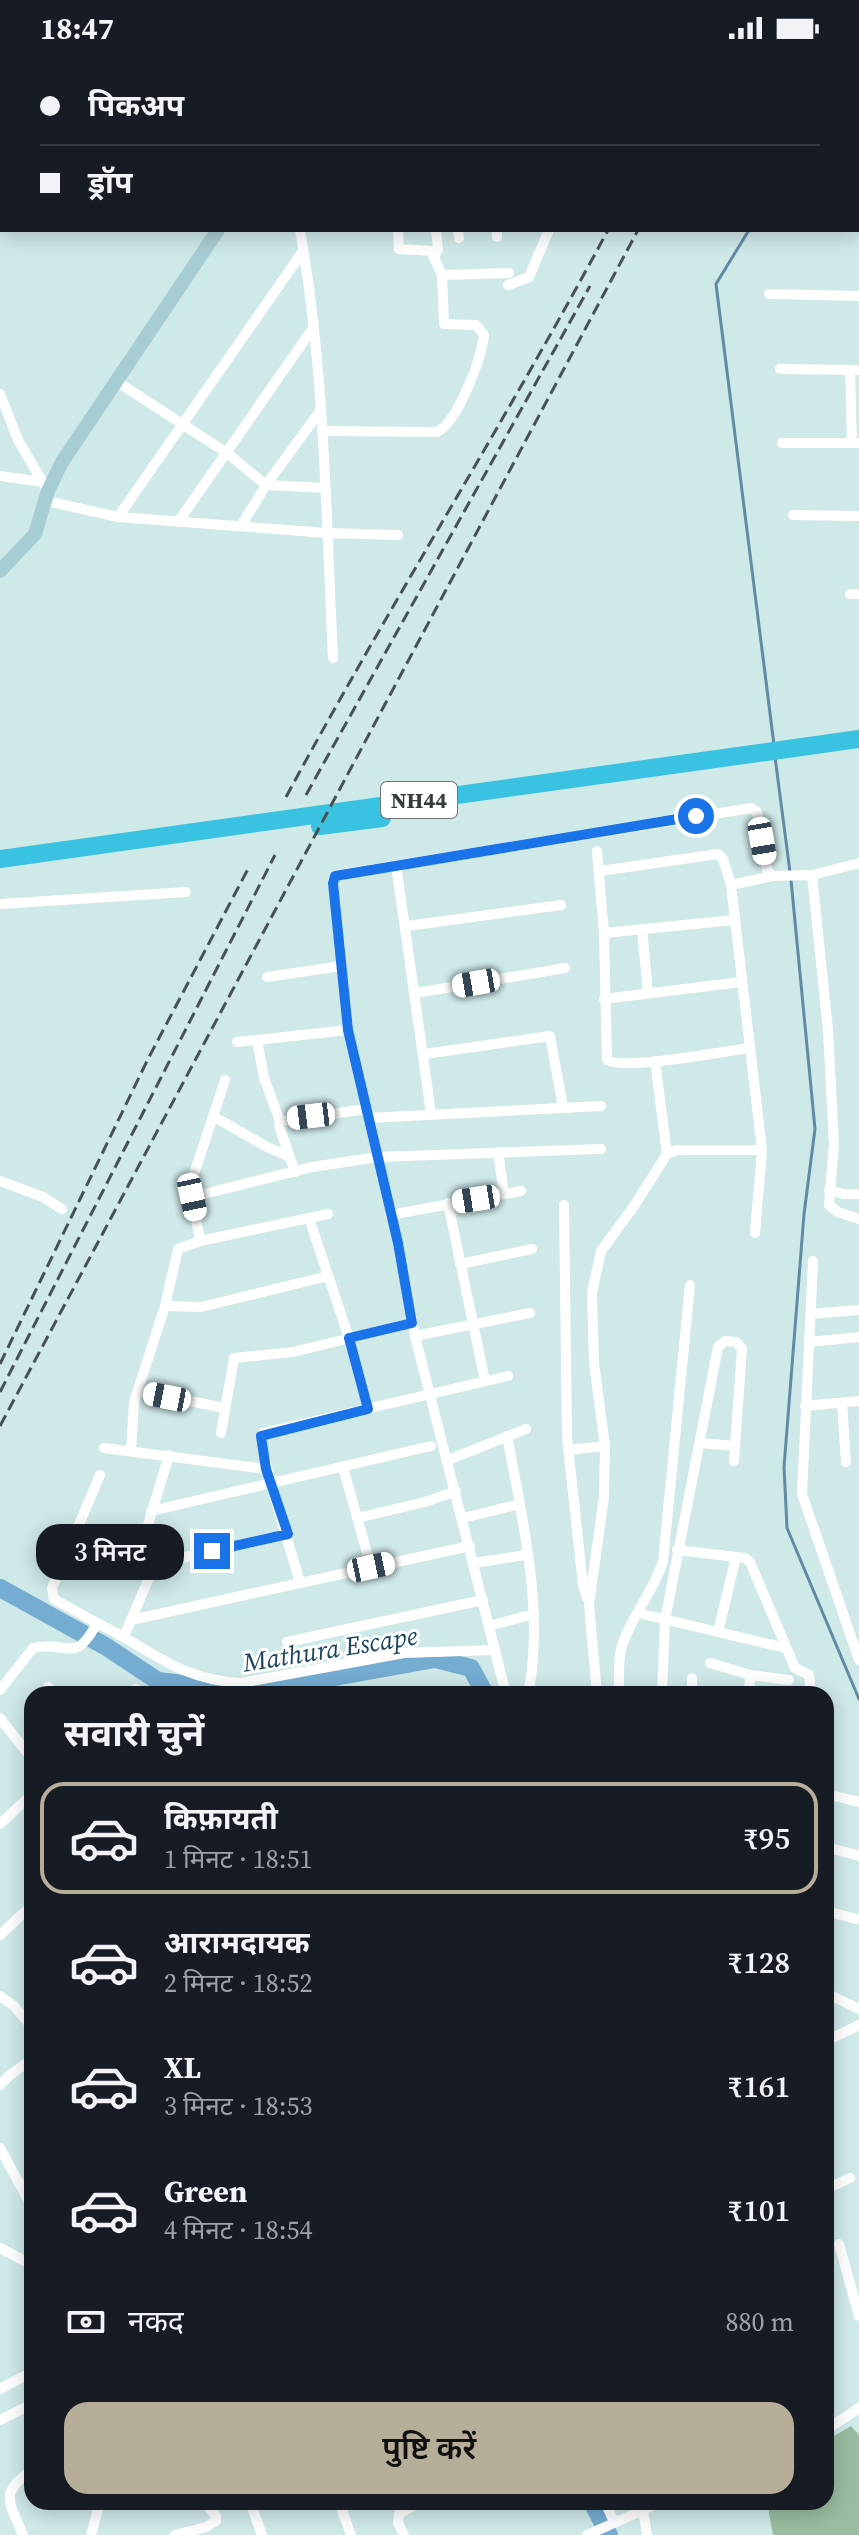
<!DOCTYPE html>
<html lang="hi">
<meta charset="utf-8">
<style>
:root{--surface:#171b24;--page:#20242c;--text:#f1f3f6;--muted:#9ea1a6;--line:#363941;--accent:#b7ae9a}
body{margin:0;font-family:"Source Serif 4","Noto Sans Devanagari",serif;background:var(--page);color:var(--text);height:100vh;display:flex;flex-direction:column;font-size:30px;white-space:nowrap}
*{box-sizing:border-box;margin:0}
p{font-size:26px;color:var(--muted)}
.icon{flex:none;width:44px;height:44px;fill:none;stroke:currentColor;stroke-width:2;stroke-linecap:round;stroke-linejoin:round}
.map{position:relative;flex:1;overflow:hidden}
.drawer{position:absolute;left:24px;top:1630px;width:810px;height:824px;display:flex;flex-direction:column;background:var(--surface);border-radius:24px;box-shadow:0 4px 20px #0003}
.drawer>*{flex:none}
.guide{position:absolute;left:0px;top:0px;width:860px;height:176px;box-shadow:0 4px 20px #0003;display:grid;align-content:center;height:176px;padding:0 40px;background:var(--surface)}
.end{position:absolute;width:36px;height:36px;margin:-18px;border:10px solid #1a73e8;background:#fff;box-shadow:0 0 0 4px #fff}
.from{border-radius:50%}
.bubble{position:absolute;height:56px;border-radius:24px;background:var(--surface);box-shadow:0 4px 20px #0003;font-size:26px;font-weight:600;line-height:56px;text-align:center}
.car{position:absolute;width:24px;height:48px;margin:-24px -12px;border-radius:10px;box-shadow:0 0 6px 2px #0007;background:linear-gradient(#fff 24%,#345 0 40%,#fff 0 76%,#345 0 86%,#fff 0)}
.guide b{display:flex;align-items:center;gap:28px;height:76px;font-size:30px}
.guide b+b{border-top:2px solid var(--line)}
.guide i{width:20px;height:20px;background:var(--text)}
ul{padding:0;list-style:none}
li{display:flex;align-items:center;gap:24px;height:112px;margin:0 16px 12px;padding:0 24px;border:4px solid transparent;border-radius:24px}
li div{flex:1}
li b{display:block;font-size:30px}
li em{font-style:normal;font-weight:600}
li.active{border-color:var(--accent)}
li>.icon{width:72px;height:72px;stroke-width:1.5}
h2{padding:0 40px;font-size:36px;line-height:96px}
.pay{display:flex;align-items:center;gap:20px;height:88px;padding:0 40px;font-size:30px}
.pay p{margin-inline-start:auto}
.button{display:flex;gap:16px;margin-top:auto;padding:16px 40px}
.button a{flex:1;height:92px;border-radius:24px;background:var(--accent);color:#111;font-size:32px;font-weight:600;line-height:92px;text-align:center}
.status{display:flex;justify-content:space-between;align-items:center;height:56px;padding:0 40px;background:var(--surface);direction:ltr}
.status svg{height:22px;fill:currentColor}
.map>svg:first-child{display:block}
</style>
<div class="status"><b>18:47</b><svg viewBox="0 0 49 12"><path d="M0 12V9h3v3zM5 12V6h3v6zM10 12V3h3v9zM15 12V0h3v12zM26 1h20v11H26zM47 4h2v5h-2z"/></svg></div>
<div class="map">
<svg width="859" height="2479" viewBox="0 0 859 2479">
<rect width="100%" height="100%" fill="#cfe8e8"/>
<path fill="#9abca0" d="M851 2370 859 2379V2479H773L767 2446H826V2385Z"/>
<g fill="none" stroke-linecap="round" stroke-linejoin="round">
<g stroke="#618ba5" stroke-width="3">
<path d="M856 2 857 0"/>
<path d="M749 174 716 228 774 689"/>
<path d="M775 701 790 816"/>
<path d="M791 824 815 1073 804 1158 784 1411 787 1472 859 1643"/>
</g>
<g stroke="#75acd2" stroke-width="18">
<path d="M0 1532 105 1590 158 1625 250 1636 435 1603 471 1612 485 1638"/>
<path d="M592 2446 609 2479"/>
</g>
<g stroke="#fff" stroke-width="10">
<path d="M475 2V0"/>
<path d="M0 4V0"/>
<path d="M0 23H2"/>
<path d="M0 122H2"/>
<path d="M858 167H859"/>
<path d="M300 174C325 315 326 460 333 602"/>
<path d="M398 174 399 193 431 195 442 219 509 217"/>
<path d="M458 174 459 182"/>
<path d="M497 174V181"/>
<path d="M435 199 438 193 436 174"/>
<path d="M508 229 529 221 549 174"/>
<path d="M769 238 859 240"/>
<path d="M780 313 859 314"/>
<path d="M850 314 852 387"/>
<path d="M116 325 227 397 266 429 326 432"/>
<path d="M0 338 18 384 48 435"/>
<path d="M322 375 437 376C458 366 481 303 484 279L476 269 444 268 442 219"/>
<path d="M782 387H859"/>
<path d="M0 420 43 426"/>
<path d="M47 445 118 461 303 195"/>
<path d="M793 459 859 460"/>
<path d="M118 461 327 477 398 479"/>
<path d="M178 466 313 272"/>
<path d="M241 470 266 429 320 355"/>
<path d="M850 538H859"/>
<path d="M597 795 604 877 607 1004C623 1015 725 995 750 992"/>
<path d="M396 809 431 1057"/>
<path d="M600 815 718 798 723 803 731 829 762 1094 755 1177"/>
<path d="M812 819 828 974 834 1088 829 1149 838 1156 859 1163"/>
<path d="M731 829 772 820"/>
<path d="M0 848 186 836"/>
<path d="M407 870 561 849"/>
<path d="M642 873 648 937"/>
<path d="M604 877 734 864"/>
<path d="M267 921 341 910"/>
<path d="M416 937 565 912"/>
<path d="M604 943 741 926"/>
<path d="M257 984 264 1022 280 1065"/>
<path d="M237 986 348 974"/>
<path d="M425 998 550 980 563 1051"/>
<path d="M655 1005 667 1098"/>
<path d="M213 1060 267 1091 290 1101"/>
<path d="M369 1062 601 1050"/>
<path d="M498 1096 504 1138"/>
<path d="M295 1116 279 1070 280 1065 366 1053"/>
<path d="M0 1125 43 1141 62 1153"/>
<path d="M829 1134 844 1138H859"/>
<path d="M192 1141V1124L225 1024"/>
<path d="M448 1147 485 1325"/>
<path d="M564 1149 567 1381 583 1529 587 1542"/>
<path d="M390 1159 521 1135"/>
<path d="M309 1162 349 1282 368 1353"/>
<path d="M200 1185 192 1141 312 1111 378 1101 601 1093"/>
<path d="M813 1205 802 1438 859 1604"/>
<path d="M460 1208 532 1193"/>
<path d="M165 1250 201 1251 328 1220"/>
<path d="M811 1258 859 1254"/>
<path d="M415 1280 530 1257"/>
<path d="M809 1286 859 1281"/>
<path d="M138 1335 225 1352"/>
<path d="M842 1347 846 1406"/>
<path d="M805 1350 859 1345"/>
<path d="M221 1377 234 1302 293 1296 412 1267"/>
<path d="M507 1380C522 1460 545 1558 528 1638"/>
<path d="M700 1387 735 1390"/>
<path d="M104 1392 266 1413"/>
<path d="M568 1394 605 1390"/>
<path d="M131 1395 134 1346 165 1250 178 1193 200 1185 328 1158"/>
<path d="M448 1404 526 1373"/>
<path d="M343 1411 371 1511"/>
<path d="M151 1455 431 1390"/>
<path d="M357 1462 425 1446 456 1435"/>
<path d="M463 1462 520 1448"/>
<path d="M677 1494 745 1502 750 1506 795 1612 809 1619 811 1638"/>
<path d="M474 1507 526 1499"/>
<path d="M155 1508 288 1478"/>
<path d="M300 1527C294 1503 256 1390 263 1377L508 1320"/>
<path d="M638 1557 786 1592"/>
<path d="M131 1564 157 1503V1498L145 1484V1479L169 1399"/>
<path d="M97 1567 54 1543 52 1532 100 1419"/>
<path d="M489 1570 534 1558"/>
<path d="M718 1576 736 1501"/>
<path d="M124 1580 131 1564 470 1490"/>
<path d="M287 1586 483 1544"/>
<path d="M710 1607 750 1619 789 1624"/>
<path d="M48 1631 54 1638"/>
<path d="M136 1633 138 1638"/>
<path d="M0 1634 33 1592C69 1584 74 1610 97 1567 151 1593 178 1624 241 1627L404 1597 494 1594"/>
<path d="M506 1638 415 1280 398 1187 348 974 333 824 337 819 751 752 757 756 767 814 772 820 812 819 859 807"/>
<path d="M597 1638 589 1548 604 1441 605 1390 594 1307 592 1237 601 1195 634 1150 667 1098 677 1094H762"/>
<path d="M619 1638C619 1624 618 1607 621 1593 630 1561 654 1536 663 1505L690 1229"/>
<path d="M662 1638 665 1564 718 1291 725 1285 736 1286 742 1293 734 1405"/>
<path d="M692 1638V1622"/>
<path d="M749 1638 750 1619"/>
<path d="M0 1662 32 1703"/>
<path d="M826 1738 859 1746"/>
<path d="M0 1768 32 1738"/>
<path d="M826 1791 859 1800"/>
<path d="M826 1855 856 1863"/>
<path d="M0 1879 32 1849"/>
<path d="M826 1937 859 1953"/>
<path d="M0 1940 14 1950 32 1971"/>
<path d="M826 1985 859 1969"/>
<path d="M0 2029 10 2019 32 2003"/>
<path d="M0 2092 32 2151"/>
<path d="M826 2133 850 2122"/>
<path d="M839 2188 859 2260"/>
<path d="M0 2192 32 2209"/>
<path d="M0 2333 32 2316"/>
<path d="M0 2364 32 2348"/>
<path d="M826 2374 859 2352"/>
<path d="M250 2446 262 2479"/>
<path d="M339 2446 351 2479"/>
<path d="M605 2446 614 2466"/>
<path d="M643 2454 647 2479"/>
<path d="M23 2479C8 2443 0 2437 32 2414"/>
<path d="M91 2479 100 2446"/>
<path d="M175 2479 206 2471 216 2465V2460L204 2446"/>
<path d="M404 2479 398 2467 399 2458 420 2446"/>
<path d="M587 2479 661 2446"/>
</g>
<g stroke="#a8ccd3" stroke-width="14">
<path d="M278 0V2"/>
<path d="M0 515 35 478 48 435 62 406 218 174"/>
</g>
<g stroke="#39c2e2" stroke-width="18">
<path d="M320 770 382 762"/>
<path d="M0 803 859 683"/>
</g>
<g stroke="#475353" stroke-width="3" stroke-dasharray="12 6" stroke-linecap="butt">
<path d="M713 2 714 0"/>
<path d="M730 2 731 0"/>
<path d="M306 739 590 230"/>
<path d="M286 741C389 550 505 366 608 174"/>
<path d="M0 1308 148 1003 248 813"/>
<path d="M0 1336 275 799"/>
<path d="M0 1370 638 174"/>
</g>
</g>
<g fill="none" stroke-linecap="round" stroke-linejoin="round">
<path stroke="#1a73e8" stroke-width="10" d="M212 1495 288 1478 266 1413 261 1380 368 1353 349 1282 412 1267 398 1187 348 974 333 827 335 820 696 760"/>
</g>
<g text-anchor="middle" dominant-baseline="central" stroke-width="6" stroke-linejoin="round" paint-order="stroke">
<rect fill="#fff" stroke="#707777" stroke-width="2" x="381" y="726" width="76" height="36" rx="6"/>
<g font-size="22" font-weight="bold" fill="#333d3d">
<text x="419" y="744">NH44</text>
</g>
<g font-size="26" font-style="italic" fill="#194560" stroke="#fff">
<text transform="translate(330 1593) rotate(-9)">Mathura Escape</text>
</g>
</g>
</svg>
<i class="end from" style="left:696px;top:760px"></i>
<i class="end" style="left:212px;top:1495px"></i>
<div class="bubble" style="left:36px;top:1468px;width:148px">3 मिनट</div>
<i class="car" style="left:762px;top:785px;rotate:170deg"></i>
<i class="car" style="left:476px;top:927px;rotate:260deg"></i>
<i class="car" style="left:311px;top:1060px;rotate:263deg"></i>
<i class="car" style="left:192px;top:1141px;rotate:168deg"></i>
<i class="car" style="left:476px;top:1143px;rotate:261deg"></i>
<i class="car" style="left:167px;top:1341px;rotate:281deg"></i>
<i class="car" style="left:371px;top:1511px;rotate:78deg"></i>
<div class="guide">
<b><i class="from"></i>पिकअप</b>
<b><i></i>ड्रॉप</b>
</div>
<section class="drawer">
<h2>सवारी चुनें</h2>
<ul>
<li class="active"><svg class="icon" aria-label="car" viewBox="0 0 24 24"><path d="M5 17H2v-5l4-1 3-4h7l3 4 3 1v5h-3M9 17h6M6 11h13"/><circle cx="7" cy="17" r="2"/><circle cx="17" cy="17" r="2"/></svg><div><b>किफ़ायती</b><p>1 मिनट · 18:51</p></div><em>₹95</em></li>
<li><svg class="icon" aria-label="car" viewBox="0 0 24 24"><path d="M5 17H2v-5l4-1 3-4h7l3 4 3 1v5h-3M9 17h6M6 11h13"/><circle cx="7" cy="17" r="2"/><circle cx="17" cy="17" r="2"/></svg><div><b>आरामदायक</b><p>2 मिनट · 18:52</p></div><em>₹128</em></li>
<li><svg class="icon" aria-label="car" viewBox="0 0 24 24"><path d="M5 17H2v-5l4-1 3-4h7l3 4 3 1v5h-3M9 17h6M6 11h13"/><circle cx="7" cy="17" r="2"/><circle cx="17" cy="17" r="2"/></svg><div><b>XL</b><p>3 मिनट · 18:53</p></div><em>₹161</em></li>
<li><svg class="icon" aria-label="car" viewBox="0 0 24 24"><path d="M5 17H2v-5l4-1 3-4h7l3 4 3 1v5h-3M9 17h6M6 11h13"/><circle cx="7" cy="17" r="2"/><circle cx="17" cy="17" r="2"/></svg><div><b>Green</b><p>4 मिनट · 18:54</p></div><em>₹101</em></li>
</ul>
<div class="pay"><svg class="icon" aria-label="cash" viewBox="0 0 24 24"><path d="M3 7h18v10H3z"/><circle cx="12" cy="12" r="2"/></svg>नकद<p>880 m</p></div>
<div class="button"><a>पुष्टि करें</a></div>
</section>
</div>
